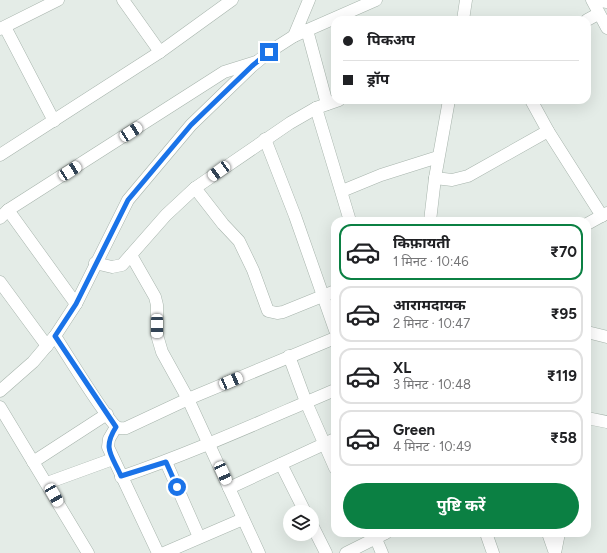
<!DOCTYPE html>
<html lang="hi">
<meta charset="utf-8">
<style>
:root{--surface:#fff;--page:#f6f6f6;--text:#202124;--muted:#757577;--line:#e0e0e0;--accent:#0b8043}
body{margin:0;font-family:Figtree,"Noto Sans Devanagari",sans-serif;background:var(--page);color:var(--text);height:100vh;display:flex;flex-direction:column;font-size:15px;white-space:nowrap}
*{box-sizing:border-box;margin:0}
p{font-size:13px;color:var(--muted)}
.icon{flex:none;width:22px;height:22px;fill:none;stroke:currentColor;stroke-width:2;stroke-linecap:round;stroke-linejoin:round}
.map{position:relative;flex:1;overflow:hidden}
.side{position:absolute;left:331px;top:217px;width:260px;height:320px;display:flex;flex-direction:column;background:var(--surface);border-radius:12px;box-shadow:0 4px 16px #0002}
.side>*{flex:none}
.banner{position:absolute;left:331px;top:16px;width:260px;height:88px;border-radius:12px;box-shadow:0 4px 16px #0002;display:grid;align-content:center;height:88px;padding:0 12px;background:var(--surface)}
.tools{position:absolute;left:283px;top:505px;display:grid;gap:8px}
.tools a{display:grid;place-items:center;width:36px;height:36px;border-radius:50%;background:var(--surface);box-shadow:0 4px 16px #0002;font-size:20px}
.end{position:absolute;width:18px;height:18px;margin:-9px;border:5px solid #1a73e8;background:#fff;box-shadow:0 0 0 2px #fff}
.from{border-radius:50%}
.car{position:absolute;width:12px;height:24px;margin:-12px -6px;border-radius:5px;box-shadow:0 0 3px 1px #0007;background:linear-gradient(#fff 24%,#345 0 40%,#fff 0 76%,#345 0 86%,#fff 0)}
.banner b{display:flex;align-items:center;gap:14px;height:38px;font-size:15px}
.banner b+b{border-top:1px solid var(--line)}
.banner i{width:10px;height:10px;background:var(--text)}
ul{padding:7px 0 0;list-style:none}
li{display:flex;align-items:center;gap:12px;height:56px;margin:0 8px 6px;padding:0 4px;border:2px solid var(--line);border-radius:12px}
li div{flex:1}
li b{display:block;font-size:15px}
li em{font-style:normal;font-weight:700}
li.on{border-color:var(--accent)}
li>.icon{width:36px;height:36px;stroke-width:1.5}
.button{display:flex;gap:8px;margin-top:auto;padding:8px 12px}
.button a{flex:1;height:46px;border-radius:24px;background:var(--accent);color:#fff;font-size:16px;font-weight:700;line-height:46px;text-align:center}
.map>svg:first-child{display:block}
</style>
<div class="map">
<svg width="607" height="553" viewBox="0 0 607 553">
<rect width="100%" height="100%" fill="#e4ece7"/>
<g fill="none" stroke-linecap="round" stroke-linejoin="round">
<g stroke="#a7b4ac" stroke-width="13">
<g id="minor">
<path d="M123 0 160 52"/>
<path d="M592 0 607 28"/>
<path d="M595 0 607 2"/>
<path d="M463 20 466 0"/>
<path d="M587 20 598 14"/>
<path d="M5 27 54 121"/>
<path d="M0 29 58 0"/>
<path d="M307 30 327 104"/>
<path d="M294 36 309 0"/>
<path d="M531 100 548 131 602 216"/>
<path d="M316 108 350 221"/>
<path d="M265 139 295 216 335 330"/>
<path d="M0 155 160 52 232 0"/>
<path d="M435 178 452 180 468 176 548 131"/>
<path d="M195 188 223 224 239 241 253 270 268 311 277 313 283 312 335 291"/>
<path d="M342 191 381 175 438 157"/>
<path d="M8 210 76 304"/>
<path d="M0 218 8 210 224 72 256 62"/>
<path d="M430 221 435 178 449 100"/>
<path d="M587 224 607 213"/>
<path d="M131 255 155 297 157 305V335L162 352 188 399 259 553"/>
<path d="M95 263 112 267 122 265 166 215 195 188 290 123 316 108 339 100"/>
<path d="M0 282 47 346"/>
<path d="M587 332 607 337"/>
<path d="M55 336C64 350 109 423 117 427 120 429 124 428 126 428L188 399 335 338"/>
<path d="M289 356 306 402 335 468"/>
<path d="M0 391 33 362 55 336 76 304 128 200 191 125 252 66 269 52 294 36 376 0"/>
<path d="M0 407 88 553"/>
<path d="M587 418 607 422"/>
<path d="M116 427 109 439 108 447 158 553"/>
<path d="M33 462 107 414"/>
<path d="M166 462 199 537"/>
<path d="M281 464 305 512"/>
<path d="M121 477C194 452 264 420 335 390"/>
<path d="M47 483 113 459"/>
<path d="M229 488 335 439"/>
<path d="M312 525 326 553"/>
<path d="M486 533 493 553"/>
<path d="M548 533 555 553"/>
<path d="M376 539 382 553"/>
<path d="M164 553 243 519"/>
<path d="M346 553 386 533"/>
<path d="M555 553 559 533"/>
</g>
</g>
<use href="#minor" stroke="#fff" stroke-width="12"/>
</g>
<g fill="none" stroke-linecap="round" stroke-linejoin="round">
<path stroke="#1a73e8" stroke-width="5" d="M177 487 166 462 121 476C112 455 102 449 116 427L55 336 76 304 128 200 191 125 252 66 269 52"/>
</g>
</svg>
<div class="tools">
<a><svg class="icon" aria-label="layers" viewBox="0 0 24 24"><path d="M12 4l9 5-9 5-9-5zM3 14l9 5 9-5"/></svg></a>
</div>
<i class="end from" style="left:177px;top:487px"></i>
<i class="end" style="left:269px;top:52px"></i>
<i class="car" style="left:131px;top:132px;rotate:57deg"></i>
<i class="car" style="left:70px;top:171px;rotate:57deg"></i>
<i class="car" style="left:219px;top:171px;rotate:234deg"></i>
<i class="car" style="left:157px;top:326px;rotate:180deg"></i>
<i class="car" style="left:231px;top:381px;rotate:67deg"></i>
<i class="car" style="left:223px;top:473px;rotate:156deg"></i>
<i class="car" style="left:54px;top:495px;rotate:150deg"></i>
<div class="banner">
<b><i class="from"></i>पिकअप</b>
<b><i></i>ड्रॉप</b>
</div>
<section class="side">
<ul>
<li class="on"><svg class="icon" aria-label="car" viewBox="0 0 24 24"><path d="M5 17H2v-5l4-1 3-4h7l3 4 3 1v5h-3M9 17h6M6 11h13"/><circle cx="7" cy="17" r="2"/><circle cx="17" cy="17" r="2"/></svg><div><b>किफ़ायती</b><p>1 मिनट · 10:46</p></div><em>₹70</em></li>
<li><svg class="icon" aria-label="car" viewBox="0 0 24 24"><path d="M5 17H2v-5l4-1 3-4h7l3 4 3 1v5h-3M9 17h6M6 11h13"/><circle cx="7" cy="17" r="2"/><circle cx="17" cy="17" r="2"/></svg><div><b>आरामदायक</b><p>2 मिनट · 10:47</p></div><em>₹95</em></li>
<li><svg class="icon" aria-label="car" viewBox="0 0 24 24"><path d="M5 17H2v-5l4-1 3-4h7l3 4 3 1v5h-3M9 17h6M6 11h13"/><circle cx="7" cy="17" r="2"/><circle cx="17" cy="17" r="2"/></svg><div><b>XL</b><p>3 मिनट · 10:48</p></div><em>₹119</em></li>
<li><svg class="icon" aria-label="car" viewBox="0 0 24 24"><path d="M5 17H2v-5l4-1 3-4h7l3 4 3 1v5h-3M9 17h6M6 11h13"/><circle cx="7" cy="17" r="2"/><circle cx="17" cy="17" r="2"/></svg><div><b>Green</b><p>4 मिनट · 10:49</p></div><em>₹58</em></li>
</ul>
<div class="button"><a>पुष्टि करें</a></div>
</section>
</div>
